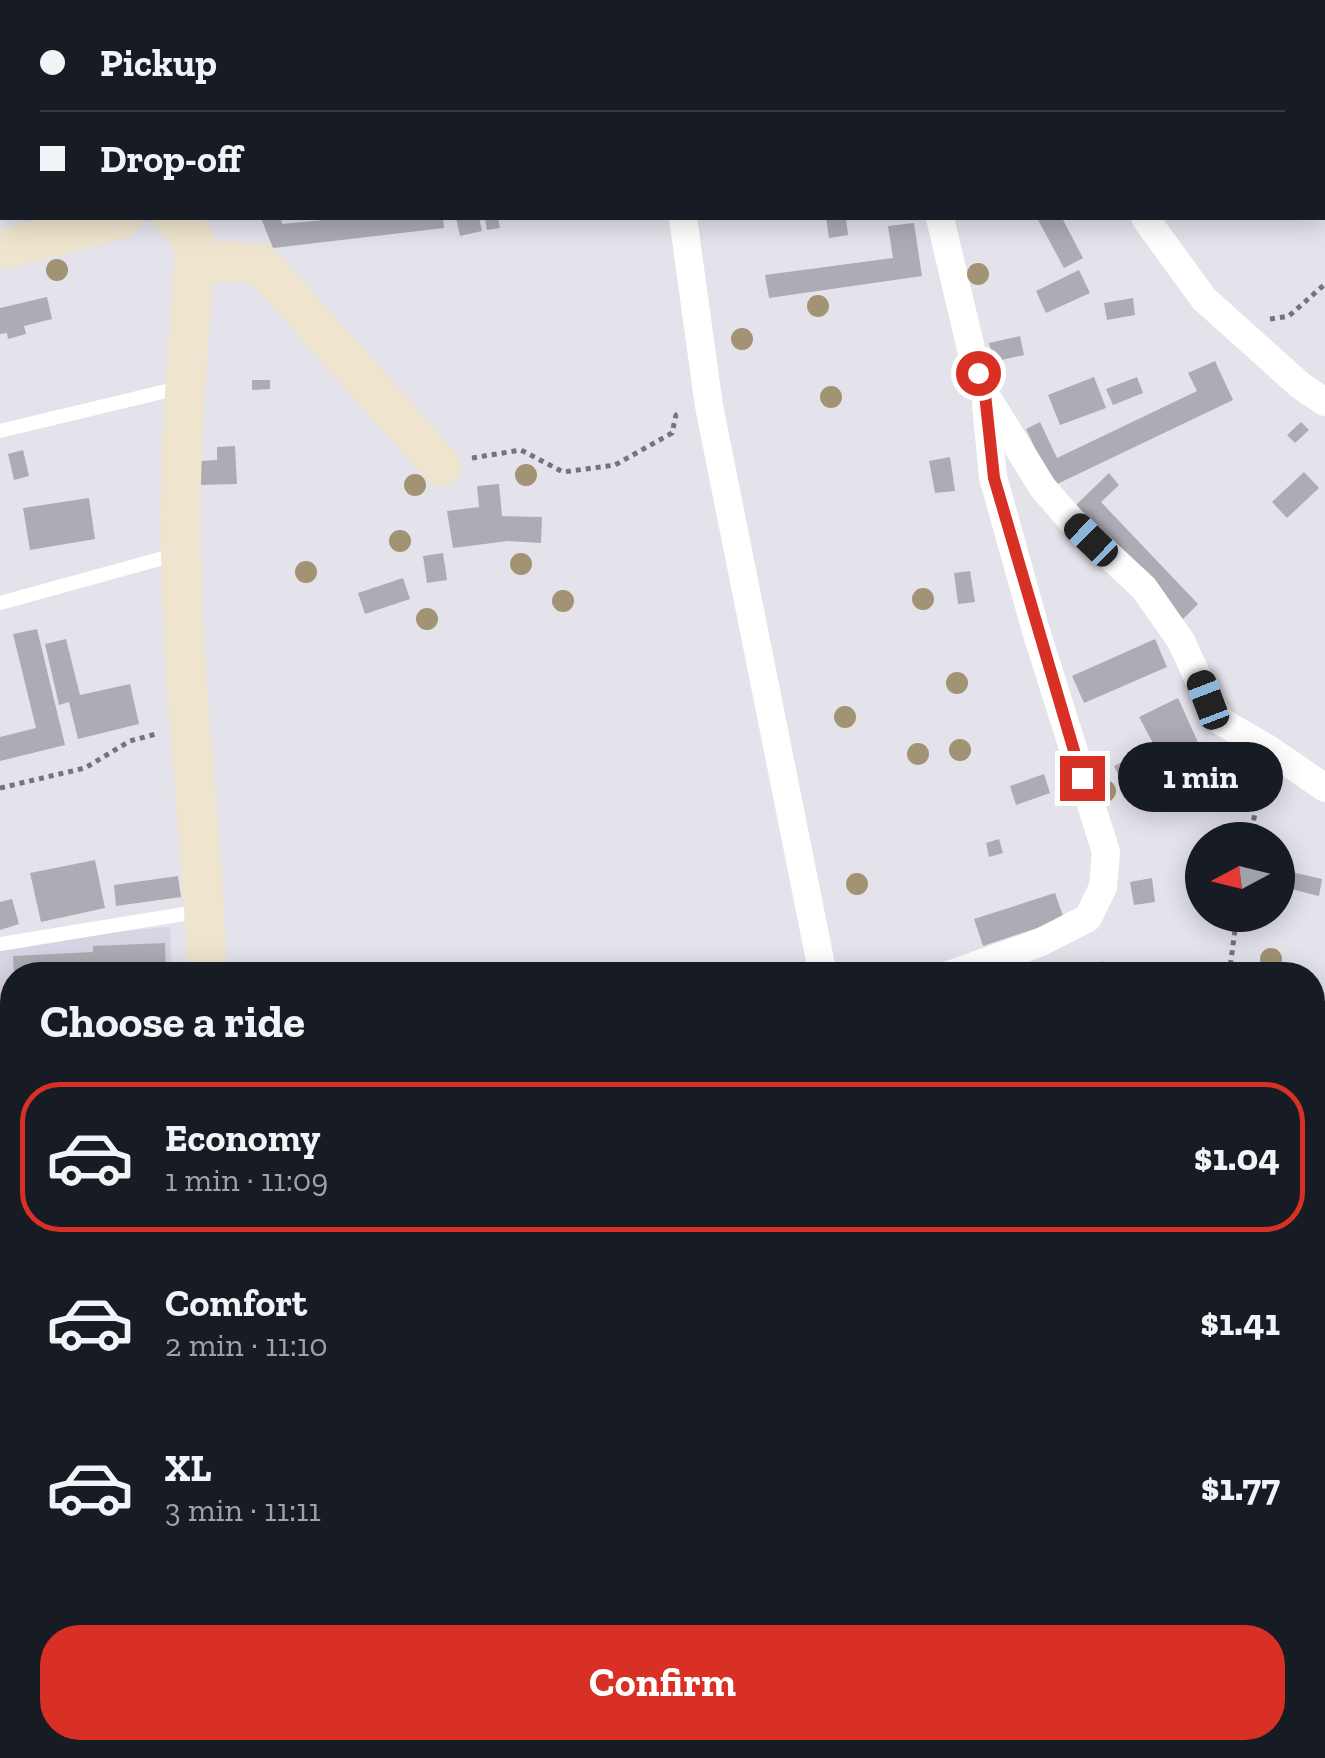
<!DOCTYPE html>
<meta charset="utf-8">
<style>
:root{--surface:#171b24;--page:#242831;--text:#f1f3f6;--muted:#9ea1a6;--line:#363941;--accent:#d93025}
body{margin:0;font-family:"Zilla Slab",serif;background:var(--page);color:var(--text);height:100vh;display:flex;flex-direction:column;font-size:38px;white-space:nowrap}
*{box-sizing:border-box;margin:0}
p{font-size:32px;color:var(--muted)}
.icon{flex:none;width:55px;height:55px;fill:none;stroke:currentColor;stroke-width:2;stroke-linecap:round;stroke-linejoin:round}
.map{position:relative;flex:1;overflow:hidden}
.sheet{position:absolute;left:0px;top:962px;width:1325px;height:798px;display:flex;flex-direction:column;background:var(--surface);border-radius:40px 40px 0 0;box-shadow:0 5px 25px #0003}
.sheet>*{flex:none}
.hud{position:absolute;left:0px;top:0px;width:1325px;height:220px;box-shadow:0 5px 25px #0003;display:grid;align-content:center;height:220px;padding:0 40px;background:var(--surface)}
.needle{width:65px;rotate:263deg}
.tools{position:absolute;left:1185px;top:822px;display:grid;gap:20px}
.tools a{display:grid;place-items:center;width:110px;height:110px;border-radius:50%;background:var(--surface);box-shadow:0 5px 25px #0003;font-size:50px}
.end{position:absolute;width:45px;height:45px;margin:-22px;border:12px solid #d93025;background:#fff;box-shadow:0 0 0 5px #fff}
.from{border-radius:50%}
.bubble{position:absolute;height:70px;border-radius:35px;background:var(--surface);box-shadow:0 5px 25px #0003;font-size:32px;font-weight:700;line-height:70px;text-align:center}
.car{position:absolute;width:30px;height:60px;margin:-30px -15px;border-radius:12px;box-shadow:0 0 8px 2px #0007;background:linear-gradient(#222 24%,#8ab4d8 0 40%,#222 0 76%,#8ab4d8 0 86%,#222 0)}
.hud b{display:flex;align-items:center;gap:35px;height:95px;font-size:38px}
.hud b+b{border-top:2px solid var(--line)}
.hud i{width:25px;height:25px;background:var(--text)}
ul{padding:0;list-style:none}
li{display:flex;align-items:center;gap:30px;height:150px;margin:0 20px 15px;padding:0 20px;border:5px solid transparent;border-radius:40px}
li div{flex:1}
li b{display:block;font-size:38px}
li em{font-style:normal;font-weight:700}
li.selected{border-color:var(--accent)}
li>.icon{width:90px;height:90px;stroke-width:1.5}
h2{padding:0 40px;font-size:45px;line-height:120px}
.button{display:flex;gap:20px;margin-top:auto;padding:20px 40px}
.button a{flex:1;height:115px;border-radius:40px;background:var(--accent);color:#fff;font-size:40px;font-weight:700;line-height:115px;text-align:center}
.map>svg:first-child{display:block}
</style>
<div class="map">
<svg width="1325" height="1758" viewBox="0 0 1325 1758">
<rect width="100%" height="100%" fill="#e4e2ea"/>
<path fill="#d9d4e4" d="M170 927 172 975H12V1748L212 1749 192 1758H0V948L24 939Z"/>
<g fill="#dcc99c">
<path d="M1313 1137 1325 1153V1228L1313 1249Z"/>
<path d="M1313 1250 1325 1258V1457L1313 1449Z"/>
</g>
<g fill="#adabb3">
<path d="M261 218H281L282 224 345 218H443L444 228 273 248Z"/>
<path d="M456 218H479L482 231 460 236Z"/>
<path d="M485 218H498L500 228 487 230Z"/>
<path d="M826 218H846L848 235 829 238Z"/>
<path d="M1037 218H1062L1083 258 1064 268Z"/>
<path d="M914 223 922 276 769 298 765 275 893 258 888 226Z"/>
<path d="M1079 270 1090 293 1046 313 1036 291Z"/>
<path d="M47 297 52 319 24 326 26 334 8 339 7 333 0 334V308Z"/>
<path d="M1133 298 1135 315 1107 320 1104 303Z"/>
<path d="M1020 336 1024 355 993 362 989 343Z"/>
<path d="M1215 361 1233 400 1053 486 1026 429 1040 422 1057 458 1197 391 1188 373Z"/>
<path d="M1094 377 1106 408 1060 425 1048 395Z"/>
<path d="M1137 377 1143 393 1113 405 1106 389Z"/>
<path d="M252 380H270V389L252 390Z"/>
<path d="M1301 422 1309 430 1295 443 1287 435Z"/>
<path d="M235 446 237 484 201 485 200 461 217 460V447Z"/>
<path d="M23 450 29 476 14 480 8 454Z"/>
<path d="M950 457 955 491 935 493 929 461Z"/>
<path d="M1304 472 1319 488 1287 518 1272 502Z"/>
<path d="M1109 473 1119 485 1101 502 1198 604 1183 619 1076 505Z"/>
<path d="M499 484 502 516 542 517 541 543 508 541 453 548 447 511 479 507 477 486Z"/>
<path d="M89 498 95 539 30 550 23 508Z"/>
<path d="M443 553 447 580 427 583 423 556Z"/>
<path d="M970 571 975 602 958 604 954 573Z"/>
<path d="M403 578 410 599 365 614 358 593Z"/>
<path d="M37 629 65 745 0 761V737L36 728 13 634Z"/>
<path d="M66 639 80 695 130 684 139 724 78 739 69 702 59 705 45 644Z"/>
<path d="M1155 639 1167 667 1084 703 1072 676Z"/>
<path d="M1178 698 1201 749 1167 769 1139 717Z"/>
<path d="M1146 751 1161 784 1130 799 1114 766Z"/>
<path d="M1044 774 1050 793 1016 805 1010 786Z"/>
<path d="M999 839 1003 853 989 857 986 843Z"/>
<path d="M95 860 105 908 41 922 30 873Z"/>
<path d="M1283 870 1322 879 1319 896 1279 886Z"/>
<path d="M178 876 181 897 116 906 114 885Z"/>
<path d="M1152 878 1155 902 1134 905 1130 882Z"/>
<path d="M1055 893 1064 919 983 946 974 919Z"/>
<path d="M12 899 19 924 0 930V902Z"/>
<path d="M165 943 166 975H14L13 956 93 952V946Z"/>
<path d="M1103 961 1110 975H1089L1086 969Z"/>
<path d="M12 1373V1436L0 1447V1384Z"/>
<path d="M1325 1717V1738L1312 1746V1725Z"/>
<path d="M40 1748H88L96 1758H49Z"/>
<path d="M150 1748H183V1750L151 1754Z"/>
<path d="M275 1748H296L298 1758H277Z"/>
</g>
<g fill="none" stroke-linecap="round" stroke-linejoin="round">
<g stroke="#757478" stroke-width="5" stroke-dasharray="5 5" stroke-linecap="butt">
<path d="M1270 319 1289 316 1325 284"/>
<path d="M472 458 521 450 563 472 615 465 672 433 676 415 682 413"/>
<path d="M0 788 85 768 130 741 156 734"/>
<path d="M1250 840 1261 780"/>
<path d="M1229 975 1237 915"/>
<path d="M916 1748 951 1758"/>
<path d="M784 1758 789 1748"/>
</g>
<g stroke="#fff" stroke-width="14">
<path d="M0 431 179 388"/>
<path d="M0 603 178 554"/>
<path d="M0 944 202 911"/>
<path d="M12 1166C3 1185 1 1202 12 1220"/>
</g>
<g stroke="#fff" stroke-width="28">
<path d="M184 0 185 2"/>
<path d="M635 0V2"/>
<path d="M897 0V2"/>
<path d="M972 0 974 2"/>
<path d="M683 218 709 406 823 975"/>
<path d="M940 218 972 353 985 394 1043 488 1071 520 1144 588 1181 641 1208 700 1222 722 1267 748 1325 788"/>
<path d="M1145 218 1204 299 1301 386 1325 402"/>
<path d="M949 975 1039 943 1088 918 1103 887 1106 852 1036 631 993 477 986 405"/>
<path d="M1143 1748 1148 1758"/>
</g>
<g stroke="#efe5ce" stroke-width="40">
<path d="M89 2 101 0"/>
<path d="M0 23H2"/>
<path d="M173 218 185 227 195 244C189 348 178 452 181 556 183 696 203 835 207 975"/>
<path d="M0 250 122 218"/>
<path d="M194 269 223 261 261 264 441 466"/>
<path d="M231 1748 233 1758"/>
</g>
</g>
<g fill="#a19374">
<circle cx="57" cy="270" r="11"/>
<circle cx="978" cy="274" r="11"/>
<circle cx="818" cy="306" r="11"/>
<circle cx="742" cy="339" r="11"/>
<circle cx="831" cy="397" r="11"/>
<circle cx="526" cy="475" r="11"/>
<circle cx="415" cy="485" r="11"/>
<circle cx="400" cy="541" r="11"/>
<circle cx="521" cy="564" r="11"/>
<circle cx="306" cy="572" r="11"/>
<circle cx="923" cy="599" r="11"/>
<circle cx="563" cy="601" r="11"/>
<circle cx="427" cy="619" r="11"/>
<circle cx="957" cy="683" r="11"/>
<circle cx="845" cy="717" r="11"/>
<circle cx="960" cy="750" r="11"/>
<circle cx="918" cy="754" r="11"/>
<circle cx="1105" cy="791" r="11"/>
<circle cx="857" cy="884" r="11"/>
<circle cx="1271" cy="959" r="11"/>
</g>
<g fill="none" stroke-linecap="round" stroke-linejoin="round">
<path stroke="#d93025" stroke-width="12" d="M978 373 985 394 994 478 1082 778"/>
</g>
</svg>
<div class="tools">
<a><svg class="needle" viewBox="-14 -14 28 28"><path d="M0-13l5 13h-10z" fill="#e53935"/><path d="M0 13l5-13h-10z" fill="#9ea1a6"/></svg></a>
</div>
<i class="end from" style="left:978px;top:373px"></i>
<i class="end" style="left:1082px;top:778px"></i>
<div class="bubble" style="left:1118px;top:742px;width:165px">1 min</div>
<i class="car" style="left:1091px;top:540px;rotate:314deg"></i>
<i class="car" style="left:1208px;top:700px;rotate:339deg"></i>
<div class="hud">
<b><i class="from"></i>Pickup</b>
<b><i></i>Drop-off</b>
</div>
<section class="sheet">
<h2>Choose a ride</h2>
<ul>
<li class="selected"><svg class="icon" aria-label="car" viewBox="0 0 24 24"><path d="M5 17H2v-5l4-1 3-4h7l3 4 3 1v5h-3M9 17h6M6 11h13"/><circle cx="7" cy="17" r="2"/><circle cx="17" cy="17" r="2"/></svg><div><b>Economy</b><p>1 min · 11:09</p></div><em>$1.04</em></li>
<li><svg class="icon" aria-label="car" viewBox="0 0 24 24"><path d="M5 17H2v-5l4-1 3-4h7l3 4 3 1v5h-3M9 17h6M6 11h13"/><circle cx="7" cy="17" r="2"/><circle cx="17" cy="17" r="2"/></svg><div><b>Comfort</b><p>2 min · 11:10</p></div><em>$1.41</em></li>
<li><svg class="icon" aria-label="car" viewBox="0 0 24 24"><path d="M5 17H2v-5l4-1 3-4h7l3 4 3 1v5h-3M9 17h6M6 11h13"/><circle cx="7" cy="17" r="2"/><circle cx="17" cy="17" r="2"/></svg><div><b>XL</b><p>3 min · 11:11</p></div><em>$1.77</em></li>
</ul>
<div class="button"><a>Confirm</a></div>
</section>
</div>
